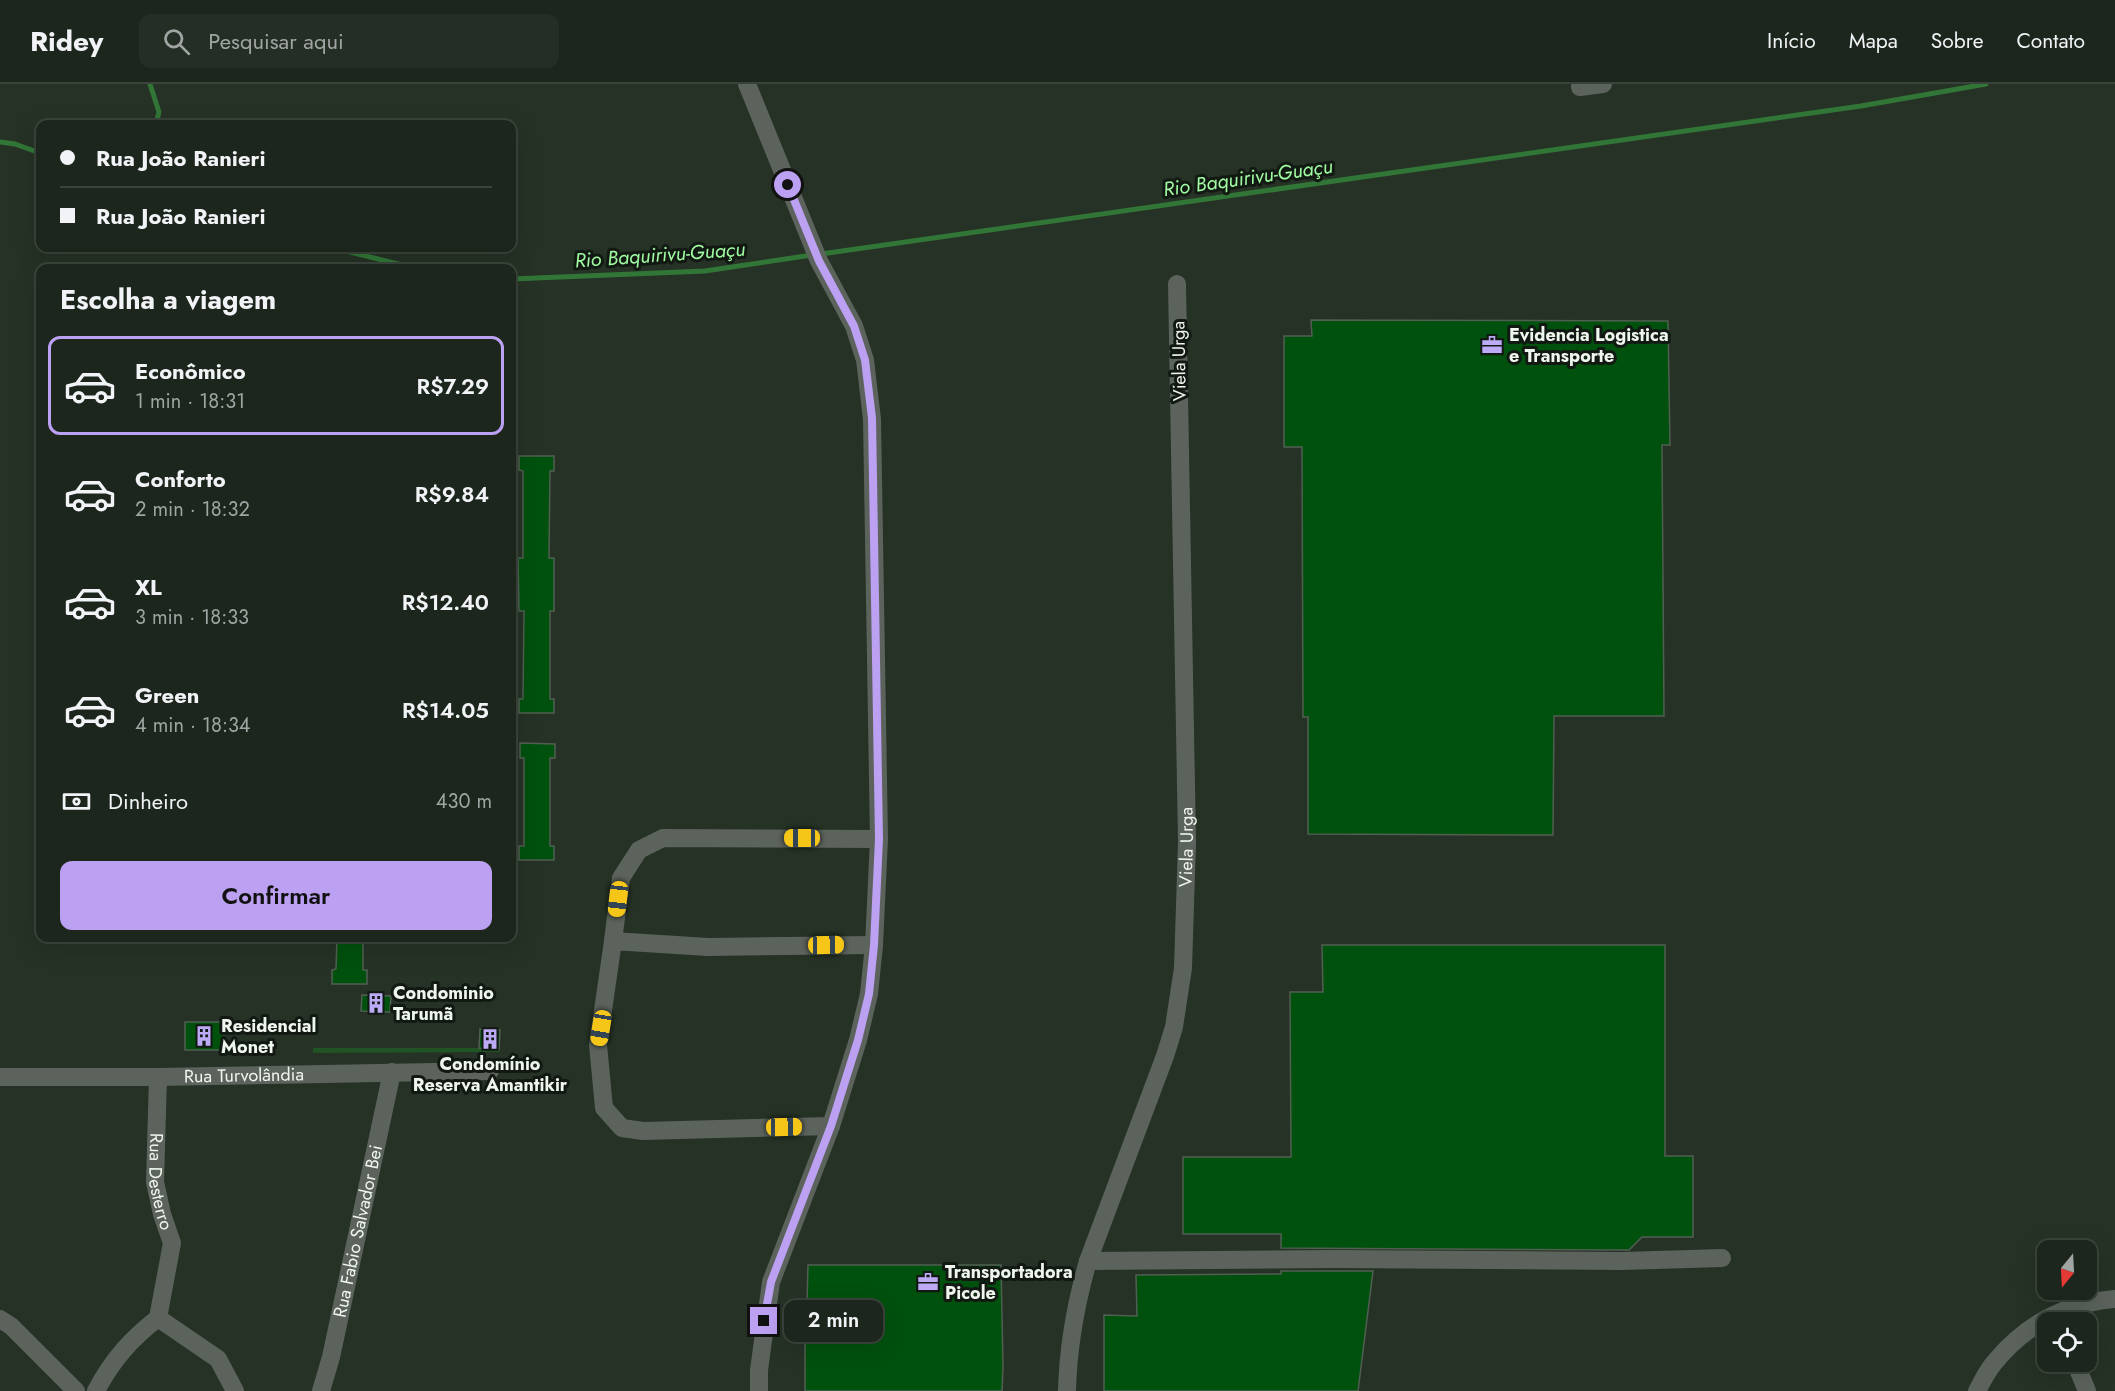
<!DOCTYPE html>
<html lang="pt">
<meta charset="utf-8">
<style>
:root{--surface:#1c261c;--page:#252e25;--text:#f1f3f6;--muted:#a0a5a3;--line:#3a433b;--accent:#bca0f2}
body{margin:0;font-family:Jost,sans-serif;background:var(--page);color:var(--text);height:100vh;display:flex;flex-direction:column;font-size:22px;white-space:nowrap}
*{box-sizing:border-box;margin:0}
p{font-size:20px;color:var(--muted)}
.icon{flex:none;width:33px;height:33px;fill:none;stroke:currentColor;stroke-width:2;stroke-linecap:round;stroke-linejoin:round}
.map{position:relative;flex:1;overflow:hidden}
.side{position:absolute;left:36px;top:180px;width:480px;height:678px;display:flex;flex-direction:column;background:var(--surface);border-radius:12px;box-shadow:0 6px 24px #0002,0 0 0 2px var(--line)}
.side>*{flex:none}
.banner{position:absolute;left:36px;top:36px;width:480px;height:132px;border-radius:12px;box-shadow:0 6px 24px #0002,0 0 0 2px var(--line);display:grid;align-content:center;height:132px;padding:0 24px;background:var(--surface)}
.needle{width:39px;rotate:198deg}
.tools{position:absolute;left:2037px;top:1156px;display:grid;gap:12px}
.tools a{display:grid;place-items:center;width:60px;height:60px;border-radius:12px;background:var(--surface);box-shadow:0 6px 24px #0002,0 0 0 2px var(--line);font-size:30px}
.end{position:absolute;width:27px;height:27px;margin:-14px;border:8px solid #bca0f2;background:#111;box-shadow:0 0 0 3px #111}
.from{border-radius:50%}
.bubble{position:absolute;height:42px;border-radius:12px;background:var(--surface);box-shadow:0 6px 24px #0002,0 0 0 2px var(--line);font-size:20px;font-weight:600;line-height:42px;text-align:center}
.car{position:absolute;width:18px;height:36px;margin:-18px -9px;border-radius:8px;box-shadow:0 0 4px 2px #0007;background:linear-gradient(#f5c518 24%,#345 0 40%,#f5c518 0 76%,#345 0 86%,#f5c518 0)}
.banner b{display:flex;align-items:center;gap:21px;height:57px;font-size:22px}
.banner b+b{border-top:2px solid var(--line)}
.banner i{width:15px;height:15px;background:var(--text)}
ul{padding:0;list-style:none}
li{display:flex;align-items:center;gap:18px;height:99px;margin:0 12px 9px;padding:0 12px;border:3px solid transparent;border-radius:12px}
li div{flex:1}
li b{display:block;font-size:22px}
li em{font-style:normal;font-weight:600}
li.on{border-color:var(--accent)}
li>.icon{width:54px;height:54px;stroke-width:1.5}
h2{padding:0 24px;font-size:27px;line-height:72px}
.pay{display:flex;align-items:center;gap:15px;height:66px;padding:0 24px;font-size:22px}
.pay p{margin-inline-start:auto}
.action{display:flex;gap:12px;margin-top:auto;padding:12px 24px}
.action a{flex:1;height:69px;border-radius:12px;background:var(--accent);color:#111;font-size:24px;font-weight:600;line-height:69px;text-align:center}
header{display:flex;align-items:center;gap:36px;box-sizing:border-box;height:84px;padding:0 30px;background:var(--surface);border-bottom:2px solid var(--line)}
header strong{font-size:28px}
nav{display:flex;gap:33px;margin-inline-start:auto;font-size:21px}
.search{width:420px;height:54px;background:var(--page);display:flex;align-items:center;gap:15px;box-sizing:border-box;padding:0 21px;border-radius:12px;color:var(--muted);font-size:22px}
.map>svg:first-child{display:block}
</style>
<header>
<strong>Ridey</strong>
<div class="search"><svg class="icon" aria-label="search" viewBox="0 0 24 24"><circle cx="10" cy="10" r="6"/><path d="M15 15l6 6"/></svg>Pesquisar aqui</div>
<nav><a>Início</a><a>Mapa</a><a>Sobre</a><a>Contato</a></nav>
</header>
<div class="map">
<svg width="2115" height="1307" viewBox="0 0 2115 1307">
<rect width="100%" height="100%" fill="#253225"/>
<path fill="#215424" d="M313 964H479L499 965 500 968 313 969Z"/>
<g fill="none" stroke-linecap="round" stroke-linejoin="round">
<g stroke="#317636" stroke-width="5">
<path d="M150 0 159 28 156 40"/>
<path d="M0 58 15 60 40 69"/>
<path d="M334 164 414 184"/>
<path d="M821 170 1861 22 1986 0"/>
<path d="M512 195 705 187 812 171"/>
</g>
</g>
<g fill="#00500e" stroke="#515f51" stroke-width="1.5">
<path d="M1311 236 1668 237 1670 361H1662L1664 632H1554L1553 751 1308 750V633H1303L1302 363H1284V252H1312Z"/>
<path d="M519 372H554V387H550L549 474H554V527H550V615H554V629H519V615H523L524 527H519L518 474H523V387L519 386Z"/>
<path d="M520 659 555 660V674H550V762H554V776H519V762H524V674H520Z"/>
<path d="M337 854H363V886H367V900H332V886L336 885Z"/>
<path d="M1322 861H1665V1072H1693V1153H1642L1629 1166H1622L1281 1164V1150H1183V1073H1291L1290 908H1323Z"/>
<path d="M362 911 391 912 390 928 361 927Z"/>
<rect x="185" y="938" width="39" height="28"/>
<path d="M480 945 500 946 499 965 479 964Z"/>
<path d="M808 1181H1001L1003 1283 1002 1307H805V1219H807Z"/>
<path d="M1281 1187H1373L1358 1307H1104V1231L1137 1232 1136 1191 1281 1190Z"/>
</g>
<g fill="none" stroke-linecap="round" stroke-linejoin="round">
<g stroke="#5c635c" stroke-width="18">
<path d="M747 0 819 177 854 242 865 276 872 335 879 755 874 861 869 910 858 956 831 1042 771 1198 759 1286V1307"/>
<path d="M1580 3 1603 0"/>
<path d="M613 857 621 794 639 766 663 754 879 755"/>
<path id="s1" d="M0 993H158L490 987"/>
<path id="s2" d="M158 993 155 1098 162 1130 172 1159 158 1234 218 1275 235 1307"/>
<path d="M831 1042 643 1047 622 1044 604 1024 598 961 613 857 708 863 874 861"/>
<path d="M1088 1177 1334 1175 1622 1177 1722 1174"/>
<path d="M0 1235 11 1242 76 1307"/>
<path d="M2075 1278 2087 1307"/>
<path d="M96 1307C112 1276 131 1255 158 1234"/>
<path id="s3" d="M321 1307 331 1273 392 988"/>
<path id="s4" d="M1067 1307C1068 1264 1076 1219 1088 1177L1165 972 1174 943 1183 884 1187 758 1177 200"/>
<path d="M1977 1307C1982 1298 1987 1287 1994 1279 2025 1241 2066 1219 2115 1215"/>
</g>
</g>
<g fill="none" stroke-linecap="round" stroke-linejoin="round">
<path stroke="#bca0f2" stroke-width="8" d="M764 1237 771 1198 831 1042 858 956 869 910 874 861 879 755 872 334 865 276 854 242 819 177 788 101"/>
</g>
<defs>
<g id="office-bare" transform="scale(1.62)"><path d="M-6-3h4V-5.5h4V-3h4V5H-6ZM-1-4.5V-3h2v-1.5ZM-6 0V1H6V0Z" fill="#bcaaf6" stroke="#121812" stroke-width="2.5" paint-order="stroke"/></g>
<g id="building-bare" transform="scale(1.62)"><path d="M-4-6H4V6H1V3H-1V6H-4ZM-2.5-4.3h1.7v1.8h-1.7ZM.8-4.3h1.7v1.8H.8ZM-2.5-1h1.7V.8h-1.7ZM.8-1h1.7V.8H.8Z" fill="#bcaaf6" stroke="#121812" stroke-width="2.5" paint-order="stroke"/></g>
</defs>
<g fill-rule="evenodd">
<use href="#office-bare" x="1492" y="261"/>
<use href="#building-bare" x="376" y="919"/>
<use href="#building-bare" x="204" y="952"/>
<use href="#building-bare" x="490" y="955"/>
<use href="#office-bare" x="928" y="1198"/>
</g>
<g text-anchor="middle" dominant-baseline="central" stroke-width="6" stroke-linejoin="round" paint-order="stroke">
<g font-size="18" font-weight="bold" fill="#eef6ee" stroke="#121812" text-anchor="start">
<text x="1509" y="251">Evidencia Logistica<tspan x="1509" dy="21">e Transporte</tspan></text>
<text x="393" y="909">Condominio<tspan x="393" dy="21">Tarumã</tspan></text>
<text x="221" y="942">Residencial<tspan x="221" dy="21">Monet</tspan></text>
<text x="490" y="980" text-anchor="middle">Condomínio<tspan x="490" dy="21">Reserva Amantikir</tspan></text>
<text x="945" y="1188">Transportadora<tspan x="945" dy="21">Picole</tspan></text>
</g>
<g font-size="18" fill="#eef6ee" stroke="#121812">
<text transform="translate(1179 277) rotate(-91)">Viela Urga</text>
<text stroke="none"><textPath href="#s4" startOffset="562">Viela Urga</textPath></text>
<text stroke="none"><textPath href="#s1" startOffset="244">Rua Turvolândia</textPath></text>
<text stroke="none"><textPath href="#s2" startOffset="105">Rua Desterro</textPath></text>
<text stroke="none"><textPath href="#s3" startOffset="164">Rua Fabio Salvador Bei</textPath></text>
</g>
<g font-size="20" font-style="italic" fill="#a0fca2" stroke="#121812">
<text transform="translate(1248 94) rotate(-8)">Rio Baquirivu-Guaçu</text>
<text transform="translate(660 171) rotate(-4)">Rio Baquirivu-Guaçu</text>
</g>
</g>
</svg>
<div class="tools">
<a><svg class="needle" viewBox="-14 -14 28 28"><path d="M0-13l5 13h-10z" fill="#e53935"/><path d="M0 13l5-13h-10z" fill="#a0a5a3"/></svg></a>
<a><svg class="icon" aria-label="locate" viewBox="0 0 24 24"><circle cx="12" cy="12" r="6"/><path d="M12 2v4M12 18v4M2 12h4M18 12h4"/></svg></a>
</div>
<i class="end from" style="left:788px;top:101px"></i>
<i class="end" style="left:764px;top:1237px"></i>
<div class="bubble" style="left:784px;top:1216px;width:99px">2 min</div>
<i class="car" style="left:802px;top:754px;rotate:270deg"></i>
<i class="car" style="left:618px;top:815px;rotate:187deg"></i>
<i class="car" style="left:826px;top:861px;rotate:89deg"></i>
<i class="car" style="left:601px;top:944px;rotate:189deg"></i>
<i class="car" style="left:784px;top:1043px;rotate:89deg"></i>
<div class="banner">
<b><i class="from"></i>Rua João Ranieri</b>
<b><i></i>Rua João Ranieri</b>
</div>
<section class="side">
<h2>Escolha a viagem</h2>
<ul>
<li class="on"><svg class="icon" aria-label="car" viewBox="0 0 24 24"><path d="M5 17H2v-5l4-1 3-4h7l3 4 3 1v5h-3M9 17h6M6 11h13"/><circle cx="7" cy="17" r="2"/><circle cx="17" cy="17" r="2"/></svg><div><b>Econômico</b><p>1 min · 18:31</p></div><em>R$7.29</em></li>
<li><svg class="icon" aria-label="car" viewBox="0 0 24 24"><path d="M5 17H2v-5l4-1 3-4h7l3 4 3 1v5h-3M9 17h6M6 11h13"/><circle cx="7" cy="17" r="2"/><circle cx="17" cy="17" r="2"/></svg><div><b>Conforto</b><p>2 min · 18:32</p></div><em>R$9.84</em></li>
<li><svg class="icon" aria-label="car" viewBox="0 0 24 24"><path d="M5 17H2v-5l4-1 3-4h7l3 4 3 1v5h-3M9 17h6M6 11h13"/><circle cx="7" cy="17" r="2"/><circle cx="17" cy="17" r="2"/></svg><div><b>XL</b><p>3 min · 18:33</p></div><em>R$12.40</em></li>
<li><svg class="icon" aria-label="car" viewBox="0 0 24 24"><path d="M5 17H2v-5l4-1 3-4h7l3 4 3 1v5h-3M9 17h6M6 11h13"/><circle cx="7" cy="17" r="2"/><circle cx="17" cy="17" r="2"/></svg><div><b>Green</b><p>4 min · 18:34</p></div><em>R$14.05</em></li>
</ul>
<div class="pay"><svg class="icon" aria-label="cash" viewBox="0 0 24 24"><path d="M3 7h18v10H3z"/><circle cx="12" cy="12" r="2"/></svg>Dinheiro<p>430 m</p></div>
<div class="action"><a>Confirmar</a></div>
</section>
</div>
